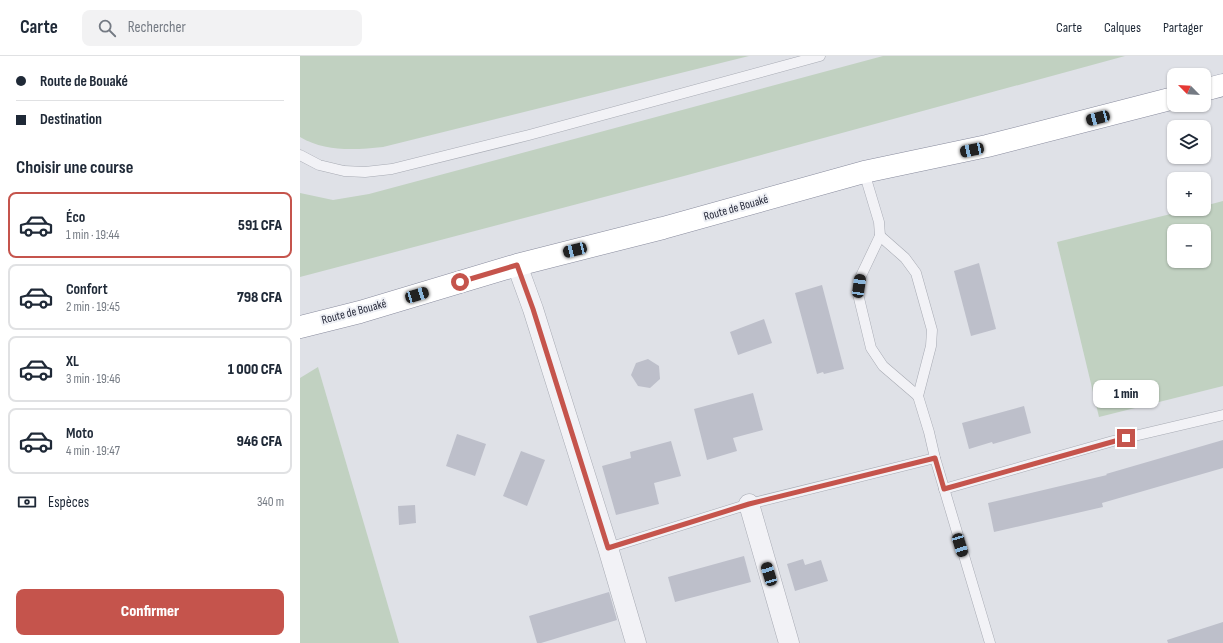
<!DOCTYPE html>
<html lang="fr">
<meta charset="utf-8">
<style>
:root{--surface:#fff;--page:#f2f2f3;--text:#1f2937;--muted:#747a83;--line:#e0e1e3;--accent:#c5544c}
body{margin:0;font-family:"Sofia Sans Condensed",sans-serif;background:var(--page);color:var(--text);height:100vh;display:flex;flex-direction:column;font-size:15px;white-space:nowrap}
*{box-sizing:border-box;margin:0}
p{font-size:13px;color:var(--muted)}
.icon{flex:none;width:22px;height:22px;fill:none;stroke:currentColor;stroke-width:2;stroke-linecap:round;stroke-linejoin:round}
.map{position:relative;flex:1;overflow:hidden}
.side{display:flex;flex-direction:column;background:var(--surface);width:300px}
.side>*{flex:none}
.guide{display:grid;align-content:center;height:88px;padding:0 16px;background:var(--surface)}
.needle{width:26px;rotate:294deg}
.tools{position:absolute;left:867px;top:12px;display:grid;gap:8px}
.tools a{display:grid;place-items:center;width:44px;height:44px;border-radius:8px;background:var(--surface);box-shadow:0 1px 3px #0004;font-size:20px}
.end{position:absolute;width:18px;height:18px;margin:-9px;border:5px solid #c5544c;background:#fff;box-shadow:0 0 0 2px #fff}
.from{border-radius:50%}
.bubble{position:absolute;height:28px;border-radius:8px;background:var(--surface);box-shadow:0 1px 3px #0004;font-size:13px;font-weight:800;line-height:28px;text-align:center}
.car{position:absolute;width:12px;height:24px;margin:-12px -6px;border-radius:5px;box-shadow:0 0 3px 1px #0007;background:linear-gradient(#222 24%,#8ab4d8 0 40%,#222 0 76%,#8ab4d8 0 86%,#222 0)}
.guide b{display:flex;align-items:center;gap:14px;height:38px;font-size:15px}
.guide b+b{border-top:1px solid var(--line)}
.guide i{width:10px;height:10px;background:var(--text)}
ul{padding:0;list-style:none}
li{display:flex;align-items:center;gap:12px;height:66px;margin:0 8px 6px;padding:0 8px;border:2px solid var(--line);border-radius:8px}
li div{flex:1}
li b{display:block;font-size:15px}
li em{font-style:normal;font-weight:800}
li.active{border-color:var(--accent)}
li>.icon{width:36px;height:36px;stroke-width:1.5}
h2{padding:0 16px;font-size:18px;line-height:48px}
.pay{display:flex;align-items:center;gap:10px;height:44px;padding:0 16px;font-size:15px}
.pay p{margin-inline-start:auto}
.primary-button{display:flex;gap:8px;margin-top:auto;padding:8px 16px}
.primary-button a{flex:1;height:46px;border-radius:8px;background:var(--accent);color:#fff;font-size:16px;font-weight:800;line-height:46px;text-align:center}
header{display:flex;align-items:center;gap:24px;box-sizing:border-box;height:56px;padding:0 20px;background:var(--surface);border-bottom:1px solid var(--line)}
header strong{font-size:19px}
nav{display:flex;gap:22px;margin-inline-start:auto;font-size:14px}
.search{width:280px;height:36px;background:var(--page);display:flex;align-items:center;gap:10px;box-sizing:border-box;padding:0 14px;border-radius:8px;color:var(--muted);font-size:15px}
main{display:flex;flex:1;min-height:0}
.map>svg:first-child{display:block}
</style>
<header>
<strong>Carte</strong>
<div class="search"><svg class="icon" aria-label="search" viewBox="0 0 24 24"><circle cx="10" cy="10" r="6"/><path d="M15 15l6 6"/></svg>Rechercher</div>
<nav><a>Carte</a><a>Calques</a><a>Partager</a></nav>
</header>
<main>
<section class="side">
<div class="guide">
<b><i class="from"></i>Route de Bouaké</b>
<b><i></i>Destination</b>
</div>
<h2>Choisir une course</h2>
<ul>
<li class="active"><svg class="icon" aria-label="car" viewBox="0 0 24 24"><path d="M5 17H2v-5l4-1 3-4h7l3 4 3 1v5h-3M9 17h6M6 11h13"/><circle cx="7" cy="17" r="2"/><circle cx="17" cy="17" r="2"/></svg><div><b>Éco</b><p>1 min · 19:44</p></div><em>591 CFA</em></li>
<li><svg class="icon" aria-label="car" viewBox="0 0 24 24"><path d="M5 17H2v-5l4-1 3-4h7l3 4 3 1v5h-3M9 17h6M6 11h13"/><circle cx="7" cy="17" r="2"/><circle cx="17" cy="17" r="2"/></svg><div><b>Confort</b><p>2 min · 19:45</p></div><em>798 CFA</em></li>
<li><svg class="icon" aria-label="car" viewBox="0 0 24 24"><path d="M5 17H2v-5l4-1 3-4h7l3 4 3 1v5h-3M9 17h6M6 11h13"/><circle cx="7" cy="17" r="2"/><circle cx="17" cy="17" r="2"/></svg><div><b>XL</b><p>3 min · 19:46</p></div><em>1 000 CFA</em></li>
<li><svg class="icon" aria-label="car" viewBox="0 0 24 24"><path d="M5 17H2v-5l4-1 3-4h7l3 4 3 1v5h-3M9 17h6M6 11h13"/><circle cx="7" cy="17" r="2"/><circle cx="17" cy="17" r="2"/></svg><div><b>Moto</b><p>4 min · 19:47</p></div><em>946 CFA</em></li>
</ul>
<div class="pay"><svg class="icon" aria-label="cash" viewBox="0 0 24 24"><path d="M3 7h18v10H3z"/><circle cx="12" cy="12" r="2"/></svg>Espèces<p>340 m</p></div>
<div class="primary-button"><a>Confirmer</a></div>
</section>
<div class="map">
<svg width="923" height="587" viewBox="0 0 923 587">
<rect width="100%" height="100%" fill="#dfe1e7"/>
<g fill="#c1d1c1" fill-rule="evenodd">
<path d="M0 0H449L83 91C55 94 25 96 0 81Z"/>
<path d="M583 0H825L384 120 0 221V137L33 144 69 138Z"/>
<path d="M923 145V330L799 361 757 186 891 153H904V150ZM874 175H904V205H874Z"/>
<path d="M18 311 99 587H0V322Z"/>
</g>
<g fill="#bdbfca">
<path d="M679 207 696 273 671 280 654 215Z"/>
<path d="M522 229 544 313 524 318 523 316 517 318 495 237Z"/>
<path d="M464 263 472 287 438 299 430 276Z"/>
<path d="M348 303 359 310 360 323 350 332 338 330 331 319 336 307Z"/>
<path d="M453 337 463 374 433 382 437 395 407 404 394 353Z"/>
<path d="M724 350 731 377 693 388 692 386 669 393 662 367Z"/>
<path d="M157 378 186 388 175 420 146 410Z"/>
<path d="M923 384V412L802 447 803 451 694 476 688 447 807 419 806 418Z"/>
<path d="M371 385 381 420 354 427 359 448 316 459 302 410 331 402 330 396Z"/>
<path d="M221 395 245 404 227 450 203 440Z"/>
<path d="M115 449 116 467 99 469 98 450Z"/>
<path d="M444 500 451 526 375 546 368 521Z"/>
<path d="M503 503 505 509 521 504 528 525 495 535 487 508Z"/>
<path d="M309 536 317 564 241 587H237L229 560Z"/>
<path d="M923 566V587H868L867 584Z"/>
</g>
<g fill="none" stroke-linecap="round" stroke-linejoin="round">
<g stroke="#a8abb4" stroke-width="11">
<g id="lane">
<path d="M0 99 19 109 44 115 65 116 92 113 229 79 520 0"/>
<path d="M564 116 579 166 580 180 560 222 558 238 571 292 583 310 618 340"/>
<path d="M580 180 605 202 616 217 632 274 631 290 618 340 629 376 635 402 690 587"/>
<path d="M644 433 813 385 923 359"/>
<path d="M308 492 449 448 635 402"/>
</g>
</g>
<g stroke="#a8abb4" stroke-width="21">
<g id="street">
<path d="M217 209 233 253 308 492 336 587"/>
<path d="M449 448 489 587"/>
</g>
</g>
<g stroke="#888b9d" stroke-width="23">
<g id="highway">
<path d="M904 34 923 29"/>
<path d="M0 271 60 256 217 209 363 172 564 116 687 90 874 42"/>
</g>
</g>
<use href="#lane" stroke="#f2f2f6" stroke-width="10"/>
<use href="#street" stroke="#f2f2f6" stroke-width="20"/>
<use href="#highway" stroke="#fff" stroke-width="22"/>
</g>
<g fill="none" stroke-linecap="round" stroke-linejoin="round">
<path stroke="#c5544c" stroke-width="5" d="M160 226 217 209 233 253 308 492 449 448 635 402 644 433 826 382"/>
</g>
<g text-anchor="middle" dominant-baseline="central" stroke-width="4" stroke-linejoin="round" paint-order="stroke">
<g font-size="12" fill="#292c3d" stroke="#eef0f5">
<text transform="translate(436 152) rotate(-16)">Route de Bouaké</text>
<text transform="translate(54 256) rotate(-15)">Route de Bouaké</text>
</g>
</g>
</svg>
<div class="tools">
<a><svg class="needle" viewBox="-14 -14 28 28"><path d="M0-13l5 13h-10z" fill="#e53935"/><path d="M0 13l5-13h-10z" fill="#747a83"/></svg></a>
<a><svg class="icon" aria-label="layers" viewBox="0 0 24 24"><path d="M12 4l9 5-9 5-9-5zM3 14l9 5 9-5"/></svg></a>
<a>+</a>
<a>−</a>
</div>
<i class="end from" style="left:160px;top:226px"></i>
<i class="end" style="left:826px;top:382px"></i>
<div class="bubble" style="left:793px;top:324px;width:66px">1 min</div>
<i class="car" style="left:798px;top:62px;rotate:255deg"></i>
<i class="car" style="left:672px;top:94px;rotate:258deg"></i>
<i class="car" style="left:275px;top:194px;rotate:256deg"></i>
<i class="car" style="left:559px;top:230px;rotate:8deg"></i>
<i class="car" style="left:117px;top:239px;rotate:73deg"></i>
<i class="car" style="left:660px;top:489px;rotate:163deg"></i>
<i class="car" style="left:469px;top:518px;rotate:343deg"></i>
</div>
</main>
